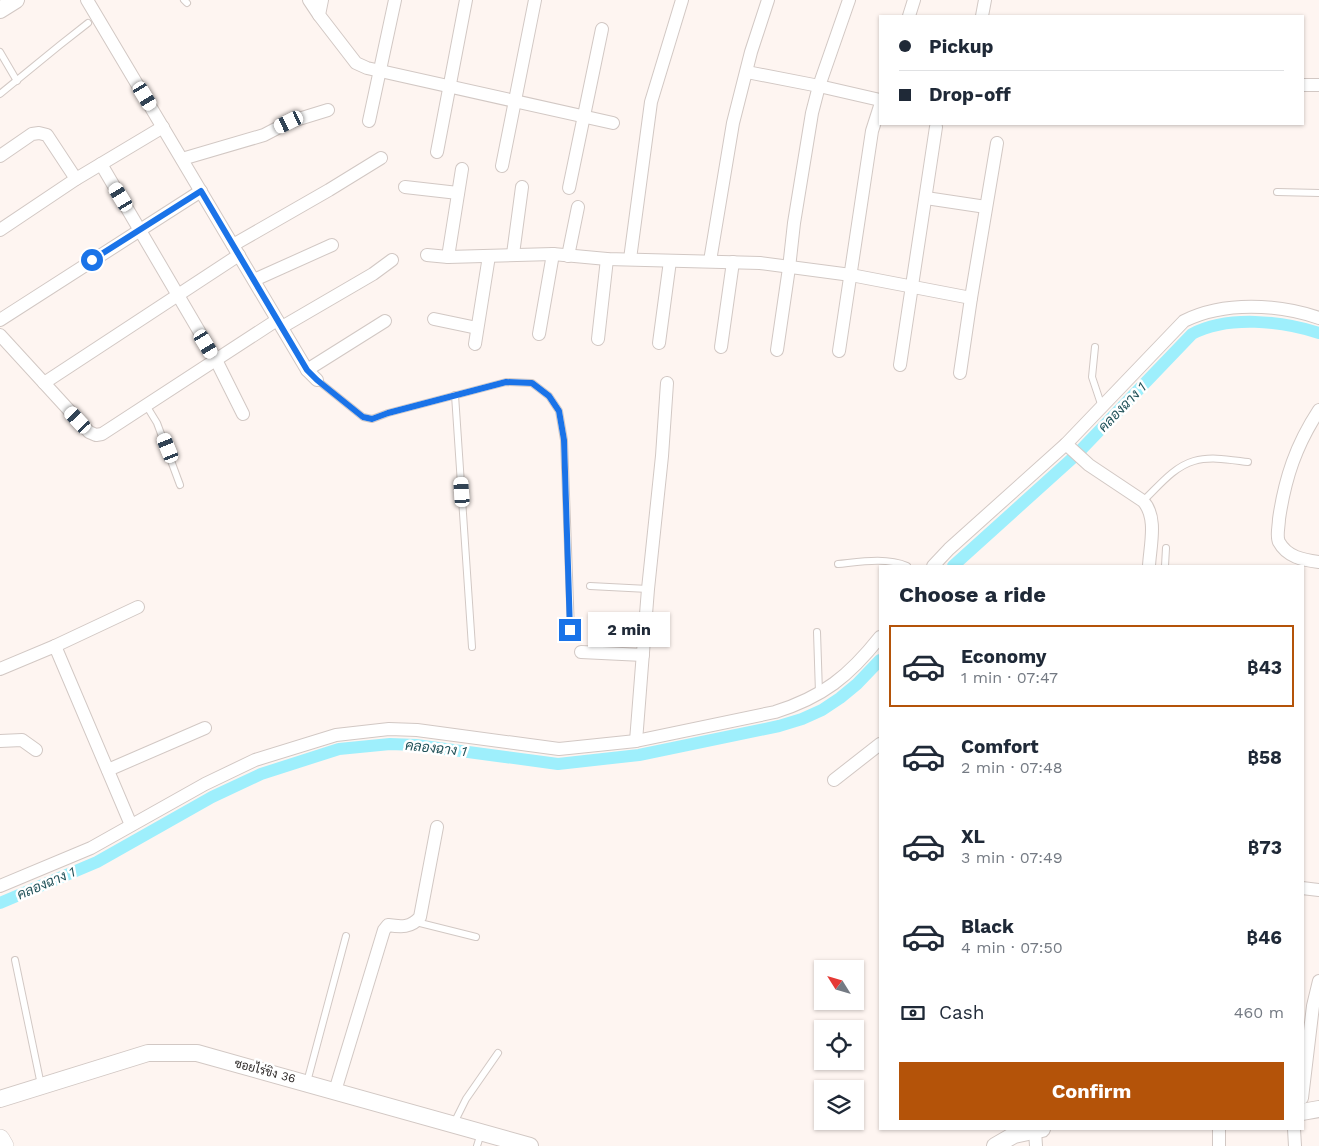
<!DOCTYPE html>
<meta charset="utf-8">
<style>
:root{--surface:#fff;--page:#f2f2f3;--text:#1f2937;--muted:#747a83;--line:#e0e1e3;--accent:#b45309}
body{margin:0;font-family:"Work Sans",Sarabun,sans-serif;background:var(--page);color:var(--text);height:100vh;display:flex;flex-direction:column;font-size:19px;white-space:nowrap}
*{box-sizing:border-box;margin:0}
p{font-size:16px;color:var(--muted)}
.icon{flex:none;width:28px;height:28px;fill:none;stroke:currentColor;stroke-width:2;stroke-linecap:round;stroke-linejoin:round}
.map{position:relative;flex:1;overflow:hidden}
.side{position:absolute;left:879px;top:565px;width:425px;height:565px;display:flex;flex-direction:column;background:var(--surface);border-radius:0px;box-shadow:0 1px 4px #0004}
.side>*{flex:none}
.banner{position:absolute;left:879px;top:15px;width:425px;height:110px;border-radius:0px;box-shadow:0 1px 4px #0004;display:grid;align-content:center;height:110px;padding:0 20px;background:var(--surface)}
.needle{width:32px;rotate:307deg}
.fabs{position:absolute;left:814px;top:960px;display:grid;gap:10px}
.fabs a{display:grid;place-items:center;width:50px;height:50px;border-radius:0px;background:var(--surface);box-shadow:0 1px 4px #0004;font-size:25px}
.end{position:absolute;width:22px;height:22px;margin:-11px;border:6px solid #1a73e8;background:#fff;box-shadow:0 0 0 2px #fff}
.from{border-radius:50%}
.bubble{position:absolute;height:35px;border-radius:0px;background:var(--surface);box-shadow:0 1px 4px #0004;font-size:16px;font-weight:700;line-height:35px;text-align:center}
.car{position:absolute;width:15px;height:30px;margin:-15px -8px;border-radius:6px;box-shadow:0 0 4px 1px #0007;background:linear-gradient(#fff 24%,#345 0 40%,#fff 0 76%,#345 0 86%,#fff 0)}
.banner b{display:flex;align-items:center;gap:18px;height:48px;font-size:19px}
.banner b+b{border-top:1px solid var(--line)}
.banner i{width:12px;height:12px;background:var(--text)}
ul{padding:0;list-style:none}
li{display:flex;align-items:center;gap:15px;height:82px;margin:0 10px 8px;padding:0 10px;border:2px solid transparent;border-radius:0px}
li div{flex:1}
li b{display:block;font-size:19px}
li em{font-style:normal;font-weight:700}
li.selected{border-color:var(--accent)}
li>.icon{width:45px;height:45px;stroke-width:1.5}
h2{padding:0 20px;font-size:22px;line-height:60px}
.pay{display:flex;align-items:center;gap:12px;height:55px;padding:0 20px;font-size:19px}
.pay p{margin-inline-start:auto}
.action{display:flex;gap:10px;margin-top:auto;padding:10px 20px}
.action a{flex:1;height:58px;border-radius:0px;background:var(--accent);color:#fff;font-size:20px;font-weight:700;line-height:58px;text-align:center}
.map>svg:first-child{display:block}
</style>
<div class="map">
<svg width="1319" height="1146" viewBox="0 0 1319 1146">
<rect width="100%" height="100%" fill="#fef5f1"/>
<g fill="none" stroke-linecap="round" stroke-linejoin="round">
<g stroke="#9eeffc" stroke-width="12">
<path d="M953 566 1076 455 1192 334C1228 315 1282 321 1319 333"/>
<path d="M0 903 97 862 212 797 261 774 339 749 390 744 416 745 558 764 639 755 779 726 802 719 822 710 840 698 857 684 880 660"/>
</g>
<g stroke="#d2c8c4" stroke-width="8">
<g id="service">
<path d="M184 0 187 3"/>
<path d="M0 52 17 81"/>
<path d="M0 94 60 45 88 23"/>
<path d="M1277 192 1319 193"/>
<path d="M1095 347 1092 377 1102 407"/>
<path d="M317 380 363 417 372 419 388 413 506 382 532 383 549 396 559 411 564 440 571 630"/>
<path d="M455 395 472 647"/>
<path d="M146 405 157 423 180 485"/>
<path d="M1143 501C1158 487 1173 467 1194 461 1211 456 1231 460 1248 462"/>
<path d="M838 564C859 562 886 557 907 566"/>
<path d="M1165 566 1166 548"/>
<path d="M590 586 648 589"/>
<path d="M817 632 819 693"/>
<path d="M416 922 476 937"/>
<path d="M15 960 41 1085"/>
<path d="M307 1082 346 936"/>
<path d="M454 1123 466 1099 498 1053"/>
<path d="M477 1146 481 1133"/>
</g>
</g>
<g stroke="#d2c8c4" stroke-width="14">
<g id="minor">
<path d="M87 0 307 370 317 380"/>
<path d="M309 0 319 15"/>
<path d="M322 0 319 15 356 63 367 68 613 123"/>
<path d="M909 16 914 0"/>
<path d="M982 16 985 0"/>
<path d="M747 72 819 86 880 100"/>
<path d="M1302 85H1319"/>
<path d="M369 121 395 0"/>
<path d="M437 152 466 0"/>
<path d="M0 156 32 134 39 133 47 135 76 179"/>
<path d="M182 159 264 135 289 122 328 110"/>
<path d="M101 164 216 360 243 414"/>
<path d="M502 166 535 0"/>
<path d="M405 187 458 193"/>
<path d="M569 188 602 29"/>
<path d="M926 198 986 207"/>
<path d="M0 230 76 179 163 127"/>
<path d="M233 245 329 190 381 158"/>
<path d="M513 254 522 187"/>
<path d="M427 255 448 257 553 254 607 259 760 263 851 275 971 298 960 373"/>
<path d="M568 256 578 207"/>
<path d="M448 257 462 169"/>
<path d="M630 259 651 102 682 0"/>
<path d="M710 261 733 123 751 52 768 0"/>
<path d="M254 280 332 245"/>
<path d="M971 298 997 143"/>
<path d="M434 319 477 328"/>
<path d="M0 320 201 191"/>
<path d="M282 327 373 274 392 260"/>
<path d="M539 334 553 254"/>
<path d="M0 335 89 432 96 435 102 434 277 320"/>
<path d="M598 339 607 259"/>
<path d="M659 343 670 261"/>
<path d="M475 344 489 256"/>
<path d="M721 347 733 262"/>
<path d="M777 350 789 268 794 223 812 113 819 86 849 0"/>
<path d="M839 351 872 131 880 106"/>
<path d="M900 365 936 127"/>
<path d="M307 370 385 321"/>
<path d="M44 383 239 255"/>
<path d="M1319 410C1296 445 1285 478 1279 519 1279 526 1276 536 1279 542 1287 557 1303 560 1319 562"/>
<path d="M1066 444 1089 465 1143 501C1158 517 1150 546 1149 566"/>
<path d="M933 566 949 549 1066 444 1184 321C1224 301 1278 304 1319 318"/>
<path d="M55 646 138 607"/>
<path d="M581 652 643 655"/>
<path d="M0 669 55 646 131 825"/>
<path d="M0 741 22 740 36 750"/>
<path d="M636 741 648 589 662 456 667 383"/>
<path d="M108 770 205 728"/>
<path d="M834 780 880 744"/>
<path d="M0 886 91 848 205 784 255 760 336 735 389 729 417 730 559 749 636 741 775 712C823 697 849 676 880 637"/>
<path d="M1302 888 1319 890"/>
<path d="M335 1091 384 930 388 925C401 927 411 928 420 917L437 827"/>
<path d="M1302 1098 1313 1006 1319 981"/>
<path d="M1294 1129 1295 1146"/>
<path d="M1035 1131 1036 1146"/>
<path d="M1219 1146V1129"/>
</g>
</g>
<g stroke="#d2c8c4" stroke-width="18">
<g id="tertiary">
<path d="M0 10 16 0"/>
<path d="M0 1099 148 1053H197L530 1146"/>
<path d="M1302 1112 1319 1109"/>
<path d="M995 1146 1014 1135 1042 1129"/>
</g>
</g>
<g stroke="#d2c8c4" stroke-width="20">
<path id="secondary" d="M0 1139 4 1146"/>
</g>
<use href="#service" stroke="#fff" stroke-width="6"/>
<use href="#minor" stroke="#fff" stroke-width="12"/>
<use href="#tertiary" stroke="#fff" stroke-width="16"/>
<use href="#secondary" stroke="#fff" stroke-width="19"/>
</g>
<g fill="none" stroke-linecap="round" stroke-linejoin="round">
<path stroke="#1a73e8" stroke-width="6" d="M92 260 201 191 307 370 317 380 363 417 372 419 388 413 506 382 532 383 549 396 559 411 564 440 570 630"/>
</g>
<g text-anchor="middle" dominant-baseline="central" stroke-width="5" stroke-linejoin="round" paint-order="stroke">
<g font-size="12" fill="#2e2a29" stroke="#fff">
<text transform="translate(265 1071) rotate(15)">ซอยไร่ขิง 36</text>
</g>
<g font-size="14" font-style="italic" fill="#23535a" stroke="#fff">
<text transform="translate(1122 407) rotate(-46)">คลองฉาง 1</text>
<text transform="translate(436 748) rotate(6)">คลองฉาง 1</text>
<text transform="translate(46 883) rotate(-23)">คลองฉาง 1</text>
</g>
</g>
</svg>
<div class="fabs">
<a><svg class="needle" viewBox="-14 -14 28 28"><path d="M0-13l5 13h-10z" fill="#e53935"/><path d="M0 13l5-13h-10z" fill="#747a83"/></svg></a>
<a><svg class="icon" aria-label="locate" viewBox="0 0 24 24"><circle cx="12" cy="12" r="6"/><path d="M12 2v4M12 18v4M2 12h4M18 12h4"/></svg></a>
<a><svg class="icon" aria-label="layers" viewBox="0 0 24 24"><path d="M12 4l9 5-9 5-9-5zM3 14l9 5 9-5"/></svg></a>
</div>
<i class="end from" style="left:92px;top:260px"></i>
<i class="end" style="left:570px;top:630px"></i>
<div class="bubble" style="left:588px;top:612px;width:82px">2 min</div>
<i class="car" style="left:145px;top:96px;rotate:149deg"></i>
<i class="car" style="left:289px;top:122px;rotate:244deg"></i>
<i class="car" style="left:121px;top:197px;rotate:329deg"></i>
<i class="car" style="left:206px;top:344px;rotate:149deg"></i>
<i class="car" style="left:78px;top:420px;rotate:317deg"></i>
<i class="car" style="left:168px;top:448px;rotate:338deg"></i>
<i class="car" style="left:462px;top:492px;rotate:356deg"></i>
<div class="banner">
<b><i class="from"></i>Pickup</b>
<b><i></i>Drop-off</b>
</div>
<section class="side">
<h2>Choose a ride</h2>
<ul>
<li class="selected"><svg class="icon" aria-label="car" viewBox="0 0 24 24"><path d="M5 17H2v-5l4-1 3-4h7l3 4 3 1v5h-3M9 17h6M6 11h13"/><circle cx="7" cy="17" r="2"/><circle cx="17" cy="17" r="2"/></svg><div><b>Economy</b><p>1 min · 07:47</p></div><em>฿43</em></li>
<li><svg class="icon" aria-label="car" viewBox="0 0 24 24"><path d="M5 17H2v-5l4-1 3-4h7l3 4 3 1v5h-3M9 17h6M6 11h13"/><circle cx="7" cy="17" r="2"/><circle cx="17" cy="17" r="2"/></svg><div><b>Comfort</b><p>2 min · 07:48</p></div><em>฿58</em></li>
<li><svg class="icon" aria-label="car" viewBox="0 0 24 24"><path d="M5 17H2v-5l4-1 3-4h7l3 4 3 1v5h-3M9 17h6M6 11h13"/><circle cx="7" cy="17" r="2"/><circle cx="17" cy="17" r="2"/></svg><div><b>XL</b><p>3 min · 07:49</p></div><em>฿73</em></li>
<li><svg class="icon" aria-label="car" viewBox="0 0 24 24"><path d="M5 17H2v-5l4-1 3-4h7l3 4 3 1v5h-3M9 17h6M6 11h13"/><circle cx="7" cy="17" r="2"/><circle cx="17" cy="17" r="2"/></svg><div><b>Black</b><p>4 min · 07:50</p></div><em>฿46</em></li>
</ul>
<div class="pay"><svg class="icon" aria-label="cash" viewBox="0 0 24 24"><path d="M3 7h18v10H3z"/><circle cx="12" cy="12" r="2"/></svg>Cash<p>460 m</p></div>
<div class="action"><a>Confirm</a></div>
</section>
</div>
